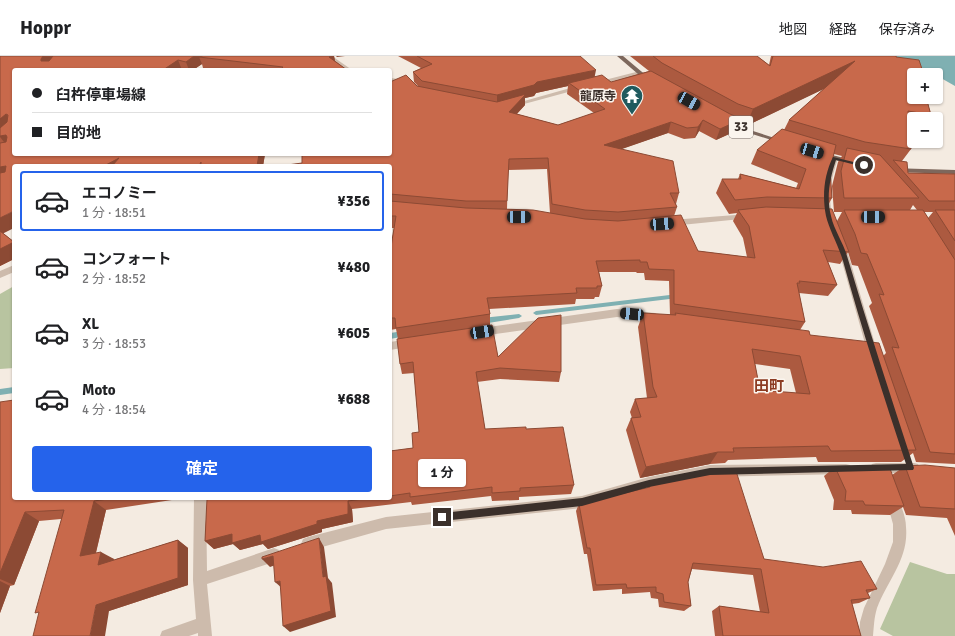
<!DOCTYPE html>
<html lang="ja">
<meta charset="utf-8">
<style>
:root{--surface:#fff;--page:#f6f6f6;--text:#202124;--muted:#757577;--line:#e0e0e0;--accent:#2563eb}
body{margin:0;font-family:Signika,"Noto Sans JP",sans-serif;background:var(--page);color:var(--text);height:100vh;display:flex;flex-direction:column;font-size:15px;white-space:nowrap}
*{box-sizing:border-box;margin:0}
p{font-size:13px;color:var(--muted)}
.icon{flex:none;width:22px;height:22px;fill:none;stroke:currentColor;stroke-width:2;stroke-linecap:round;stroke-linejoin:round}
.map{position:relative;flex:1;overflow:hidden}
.side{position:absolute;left:12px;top:108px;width:380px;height:336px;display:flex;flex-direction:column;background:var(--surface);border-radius:4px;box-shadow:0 1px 3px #0004}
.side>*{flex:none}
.guide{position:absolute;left:12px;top:12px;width:380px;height:88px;border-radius:4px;box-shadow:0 1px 3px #0004;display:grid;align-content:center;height:88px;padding:0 20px;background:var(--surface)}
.tools{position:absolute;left:907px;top:12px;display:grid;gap:8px}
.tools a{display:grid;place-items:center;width:36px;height:36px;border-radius:4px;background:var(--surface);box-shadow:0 1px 3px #0004;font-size:20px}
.end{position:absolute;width:18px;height:18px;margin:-9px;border:5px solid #3b302b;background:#fff;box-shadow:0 0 0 2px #fff}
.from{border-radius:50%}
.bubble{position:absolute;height:28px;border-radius:4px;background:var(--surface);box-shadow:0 1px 3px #0004;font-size:13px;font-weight:700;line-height:28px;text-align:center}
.car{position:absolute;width:12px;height:24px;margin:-12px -6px;border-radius:5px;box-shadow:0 0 3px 1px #0007;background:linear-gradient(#222 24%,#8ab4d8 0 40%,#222 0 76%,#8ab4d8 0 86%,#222 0)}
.guide b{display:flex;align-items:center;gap:14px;height:38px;font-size:15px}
.guide b+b{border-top:1px solid var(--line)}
.guide i{width:10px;height:10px;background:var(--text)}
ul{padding:7px 0 0;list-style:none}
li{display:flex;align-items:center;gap:12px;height:60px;margin:0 8px 6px;padding:0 12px;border:2px solid transparent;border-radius:4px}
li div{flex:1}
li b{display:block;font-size:15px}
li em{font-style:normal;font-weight:700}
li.selected{border-color:var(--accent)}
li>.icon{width:36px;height:36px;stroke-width:1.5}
.primary-button{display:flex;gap:8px;margin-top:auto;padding:8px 20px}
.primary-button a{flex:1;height:46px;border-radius:4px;background:var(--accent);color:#fff;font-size:16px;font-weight:700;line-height:46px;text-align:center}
header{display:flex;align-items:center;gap:24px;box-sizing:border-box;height:56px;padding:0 20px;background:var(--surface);border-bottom:1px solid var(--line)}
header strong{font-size:19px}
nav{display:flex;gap:22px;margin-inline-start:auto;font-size:14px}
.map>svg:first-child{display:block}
</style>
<header>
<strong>Hoppr</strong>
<nav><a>地図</a><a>経路</a><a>保存済み</a></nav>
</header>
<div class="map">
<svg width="955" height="580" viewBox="0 0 955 580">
<rect width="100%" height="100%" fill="#f4ebe1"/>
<g fill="#b8c4a0">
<path d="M14 230V312L0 313V238Z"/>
<path d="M910 506 947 518H955V580H893L880 573Z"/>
</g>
<path fill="#7fb0b2" d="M889 0H955V30L925 13Z"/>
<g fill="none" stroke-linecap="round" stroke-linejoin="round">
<g fill="#7fb0b2" fill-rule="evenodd">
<path d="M678 238 681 240 678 242 536 259 533 257 536 255Z"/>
<path d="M519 258 522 260 519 262 482 268 479 265 482 262Z"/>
<path d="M404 275 406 276 407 278 406 280 390 283V277Z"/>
<path d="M14 331V337L0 339V333Z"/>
</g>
<g fill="#cdbbac" fill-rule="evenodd">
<path d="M325 0H332L352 14H345Z"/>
<path d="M640 15 642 16V18L596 29 593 27Z"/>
<path d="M390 22 408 24 411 26 408 28 390 26Z"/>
<path d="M581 29 584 31 583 32 513 51 510 49Z"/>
<path d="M831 100H837L838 102C831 123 826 145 835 166L831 169 828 168C818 150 822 118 831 100Z"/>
<path d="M748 158H751V162L671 170 667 167 671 164Z"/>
<path d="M841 185 845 188 878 298 877 301H869L868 298 837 188Z"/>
<path d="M14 209V216L0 222V215Z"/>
<path d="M617 253 655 257 660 261 655 265 617 261 481 280 478 279 476 276 478 273 481 272Z"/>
<path d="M410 283 414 284 415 287 414 290 390 294V286Z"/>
<path d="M876 407H914L918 408 920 412 918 416 914 417H876L872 416 870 412 872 408Z"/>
<path d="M846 408 850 409 852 413 850 417 846 418 710 421 649 433 582 452 386 473 308 495 303 493 301 488 303 483 308 481 386 461 582 440 649 421 710 409Z"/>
<path d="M892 437 896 439C901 449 906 461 906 471 909 503 887 525 877 552 874 562 874 570 873 580H859L860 566 864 552 885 508 893 486V468L886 443 888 439Z"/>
<path d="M194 442H206L207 515 274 492 279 494 281 499 279 504 274 506 207 528 212 580H198V577L189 580H160L162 575 196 563 193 524Z"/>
</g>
<g fill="#7d675c" fill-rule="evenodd">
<path d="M617 0H623L642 16 655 24 650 25 638 18Z"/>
<path d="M726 65H730L753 75 787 86 784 88 749 77 726 67Z"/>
<path d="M820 96 856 105 857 107 853 109 818 99V97Z"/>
<path d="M891 112 955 114V118L894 116 890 114Z"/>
</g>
</g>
<g fill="#ac5a40" fill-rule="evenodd">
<path d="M0 0H334L335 5 347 14H222L203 12 202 8 193 14H14V98H265L263 110H14L3 177 14 186V203L0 210Z"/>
<path d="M398 0H580L595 21 611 26 649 15 630 0H757L769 9 771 0H896L914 41H933L928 48 931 59 928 63H914V75L909 74 911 93 902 105 908 117 955 118V408L916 406 913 397 901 406H818L816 401 728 404 725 407 710 408 640 422 626 374 631 362H632L630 356 635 343 647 342 638 271 643 257 670 259 669 225 645 224 644 217H637L636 216H599L602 230 599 241H595L594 243H576L575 248 489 253 490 258V269L498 301 561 316 559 326 500 323 477 326 485 373H526L574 429 571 438 519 441V444L492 445 491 440 412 449 411 446 352 453 353 466 322 473V476L268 493 263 488 240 494 233 488 214 493 205 485 207 444 205 442H390V395L413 392 419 376 414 317 402 318 400 308 398 283 396 273 390 274V197L394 172H390V110L302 107 417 30H418L414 26 413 16 421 12ZM568 30 567 38 594 57 558 69 517 58 525 49V42L534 40 536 37ZM825 32 789 64 784 74 757 94 751 108 798 127 796 132 740 118 738 123H722L716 137 729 158 737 157 733 165 743 182 747 201 698 195 674 160 677 151 676 148 679 137 621 93 668 77 684 83 695 82 699 75 716 84 738 74 740 68 746 70ZM834 98 842 100 838 106 832 130 834 156H842L837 165 826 153 832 142 830 114ZM547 113 550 157 507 153 508 114ZM913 149 917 154H910ZM924 156H933L928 162ZM848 196 852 209 858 210 872 247 869 250 886 297 883 300 810 279 800 274 805 266 799 237 828 240 837 229 828 206 840 208ZM755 308 790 313 796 337 760 334Z"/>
<path d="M0 346 14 442H185L106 454 96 497 114 503 113 504 178 484 188 492V529L109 555 61 463 39 465 14 529 10 530 0 557Z"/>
<path d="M905 410 955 412V480L947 462 906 459 903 451 890 459 852 458 851 454H833L834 444 824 420 835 411 892 419Z"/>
<path d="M650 428 764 503 877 533 868 537 870 542 859 547 852 548 861 580H715L712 555 719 550 760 556 753 519 692 513 688 526 691 550 684 555 659 551 658 543 651 542 650 536 622 538V533L593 535 587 498H584L576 455 579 448 648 432Z"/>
</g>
<g fill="#8c4a34">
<path d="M43 0H58L47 13 41 5V3Z"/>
<path d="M194 0H213L199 1 202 8 193 14H189L186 6Z"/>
<path d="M331 0H334L336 10 329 1Z"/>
<path d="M336 0H345L337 1Z"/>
<path d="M178 4 182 14H163Z"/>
<path d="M855 5 847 22 746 70 753 53Z"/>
<path d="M596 14 594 24 569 27 568 30 536 37 534 40 525 42V49L508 67 497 49V39L537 26Z"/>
<path d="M6 58 14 69 0 80V63Z"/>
<path d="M742 63 738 74 716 84 720 73Z"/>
<path d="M703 64 699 75 695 82 698 71Z"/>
<path d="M671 66 668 77 602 100 604 89Z"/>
<path d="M6 79 14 91H8L0 81V80Z"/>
<path d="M259 98H265L263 110H257Z"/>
<path d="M119 102 124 110H104Z"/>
<path d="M6 110 14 120 0 123V111Z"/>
<path d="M14 155V172L0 179V162Z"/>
<path d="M14 186V203L0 210V193Z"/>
<path d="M718 396 710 408 640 422 646 411Z"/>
<path d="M94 445 106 454 93 508 80 500Z"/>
<path d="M348 445 352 453 353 466 322 473V476L268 493 263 488 240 494 233 488 214 493 205 485 232 478 317 465Z"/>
<path d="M25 456 39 465 14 529 0 523V517Z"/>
<path d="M319 482 324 491 328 522 332 527 336 561 290 576 283 570 323 521Z"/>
<path d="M178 484 188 492V529L109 555 105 580H90L96 549Z"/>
<path d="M101 496 114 503 111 516 98 509Z"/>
<path d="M273 500 281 507 270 511 262 503Z"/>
<path d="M0 525 10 530 0 557Z"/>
<path d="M280 525 283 533 275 526Z"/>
</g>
<g fill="#c8694b" stroke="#8c4a34" fill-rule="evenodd">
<path d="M0 0H43L41 3V5H49L53 0H194L186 6 178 4 163 14H14V98H259L257 110H201V106L199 110H112L119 102 104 110H14V155L0 162V117L5 116 6 110 0 111V87L6 86 7 81 6 79 0 80V72L7 66 8 59 6 58 0 63Z"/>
<path d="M203 0H331L329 1 347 14H280L283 11 199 1Z"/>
<path d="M417 0H580L596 14 537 26 534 29 497 39 422 25 413 16 432 8Z"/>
<path d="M653 0H757L770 10 773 0H896V1L919 4 924 19H914V41H926L931 59 908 55 911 93 865 86 789 64 855 5 753 53 738 48 662 7Z"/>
<path d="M651 15 730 58 742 63 720 73 703 64 698 71 687 72 671 66 604 89 673 105 679 137H670L677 151 618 156 585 154 552 148 548 102 509 103 507 145H466L390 138V110H280L302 107V98H390V26L406 19 417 30 497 46 526 38 509 56 558 69 605 53 569 27 602 19 611 26Z"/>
<path d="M782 73 836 89 830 114 832 142 767 141 735 144 722 123H741L740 118 799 133 806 113 757 94Z"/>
<path d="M847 92 880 99 919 142H844L841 115Z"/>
<path d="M893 104 907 106 908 117 955 118V145H929Z"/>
<path d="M390 145 466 152 533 154 585 163 618 165 681 159 698 195 755 202 749 170 738 154 766 151 832 153 849 196 823 194 837 229 799 225 800 227H797L805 266 674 248V214L649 213 647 206H640V204L596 205 602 230H597V232H576L577 237 487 242 490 258 396 272 395 262H390V197L396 160H390Z"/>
<path d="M844 154H923L955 204V398L930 396 892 291 899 292 879 238 884 239 867 198 861 197 855 178Z"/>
<path d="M935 154H955V185Z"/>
<path d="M0 175 14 186 0 193Z"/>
<path d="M643 257 676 259 675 257 809 275 810 279 879 287 916 394 831 395 828 390 733 392 734 396H718L646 411 631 362 641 361 635 343 657 341 653 331ZM752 293 800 300 810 338 760 334Z"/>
<path d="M561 259V316L500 312 476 316 485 373 526 371V373L563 371 574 429 520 432V435L492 437V431L410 441V437L390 440V395L413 392 412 377 419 376 413 306 400 308 397 283 492 269 498 301 538 262Z"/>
<path d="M14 344V442H115L94 445 80 500 101 496 98 509 178 484V522L96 549 90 580H33L39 556 35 557 64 454 25 456 0 517V346Z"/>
<path d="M925 409 955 412V453L920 451 905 410Z"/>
<path d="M889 410 904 450 865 449 863 445H845L846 435 835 411Z"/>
<path d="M716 415H736L764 503 823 511 861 505 877 533 866 534 870 542 851 544 861 580H723L719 550 769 557 761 513 693 507 688 526 691 550 664 546 663 538 656 536V531L627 532 626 528 596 529 590 492H587L579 448 650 431V428L654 427Z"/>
<path d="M207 442H370L348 445V458L317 465V468L261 486 260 479 232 487V478L205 485Z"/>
<path d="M319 482 323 521 326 520 331 555 283 570 280 525 275 526 273 500 262 503V501Z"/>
</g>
<path fill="#3b302b" d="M833 101 866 109 864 111 836 104C830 122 826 141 831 160 834 174 843 186 847 200 868 271 891 341 914 412L913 414 710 419 649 431 582 450 442 465 440 464 438 461 442 457 582 442 649 424 710 412 906 408C884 341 862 274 843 205 839 191 829 173 826 160 822 140 824 119 833 101Z"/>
<defs>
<g id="temple-pin" transform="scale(1.15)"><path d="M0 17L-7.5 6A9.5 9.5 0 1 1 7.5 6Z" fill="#1f5a5e" stroke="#fbf5ee"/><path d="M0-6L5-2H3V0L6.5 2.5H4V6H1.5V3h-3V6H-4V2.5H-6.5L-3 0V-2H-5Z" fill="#fff"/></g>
</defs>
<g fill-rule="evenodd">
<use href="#temple-pin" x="632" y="40"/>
</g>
<g text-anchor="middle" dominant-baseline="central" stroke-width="3" stroke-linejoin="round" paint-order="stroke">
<g font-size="12" font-weight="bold" fill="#3b302b" stroke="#fbf5ee" text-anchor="end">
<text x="616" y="40">龍原寺</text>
</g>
<rect fill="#fbf5ee" stroke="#756b66" stroke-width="1" x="729" y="60" width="24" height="22" rx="3"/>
<g font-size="13" font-weight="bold" fill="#3b302b">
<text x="741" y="71">33</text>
</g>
<g font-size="15" font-weight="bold" fill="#8c3b22" stroke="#fbf5ee">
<text x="769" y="330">田町</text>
</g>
</g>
</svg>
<div class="tools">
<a>+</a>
<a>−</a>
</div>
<i class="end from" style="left:864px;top:109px"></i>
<i class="end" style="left:442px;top:461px"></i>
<div class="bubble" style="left:418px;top:403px;width:48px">1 分</div>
<i class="car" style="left:689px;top:45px;rotate:119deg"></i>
<i class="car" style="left:812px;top:95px;rotate:107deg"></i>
<i class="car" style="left:519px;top:161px;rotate:90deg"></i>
<i class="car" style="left:873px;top:161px;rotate:90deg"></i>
<i class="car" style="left:662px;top:168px;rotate:86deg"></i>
<i class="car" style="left:632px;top:258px;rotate:275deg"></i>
<i class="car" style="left:482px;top:276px;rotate:81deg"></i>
<div class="guide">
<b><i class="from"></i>臼杵停車場線</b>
<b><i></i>目的地</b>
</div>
<section class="side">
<ul>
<li class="selected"><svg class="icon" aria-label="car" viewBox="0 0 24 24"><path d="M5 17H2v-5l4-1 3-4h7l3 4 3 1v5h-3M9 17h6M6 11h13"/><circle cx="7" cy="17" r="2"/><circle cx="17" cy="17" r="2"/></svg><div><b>エコノミー</b><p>1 分 · 18:51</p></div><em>¥356</em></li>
<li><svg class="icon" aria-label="car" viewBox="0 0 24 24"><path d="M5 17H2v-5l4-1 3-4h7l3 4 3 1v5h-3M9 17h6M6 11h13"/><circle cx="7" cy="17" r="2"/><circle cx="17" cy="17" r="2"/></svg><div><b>コンフォート</b><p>2 分 · 18:52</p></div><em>¥480</em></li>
<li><svg class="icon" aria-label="car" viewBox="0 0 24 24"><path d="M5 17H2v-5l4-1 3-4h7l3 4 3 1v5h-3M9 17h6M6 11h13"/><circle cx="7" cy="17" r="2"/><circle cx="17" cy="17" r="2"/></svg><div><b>XL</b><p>3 分 · 18:53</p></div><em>¥605</em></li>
<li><svg class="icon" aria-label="car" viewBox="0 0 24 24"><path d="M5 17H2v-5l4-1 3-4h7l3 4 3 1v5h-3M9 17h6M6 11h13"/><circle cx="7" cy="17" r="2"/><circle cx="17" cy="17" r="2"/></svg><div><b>Moto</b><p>4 分 · 18:54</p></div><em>¥688</em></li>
</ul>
<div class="primary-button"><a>確定</a></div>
</section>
</div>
